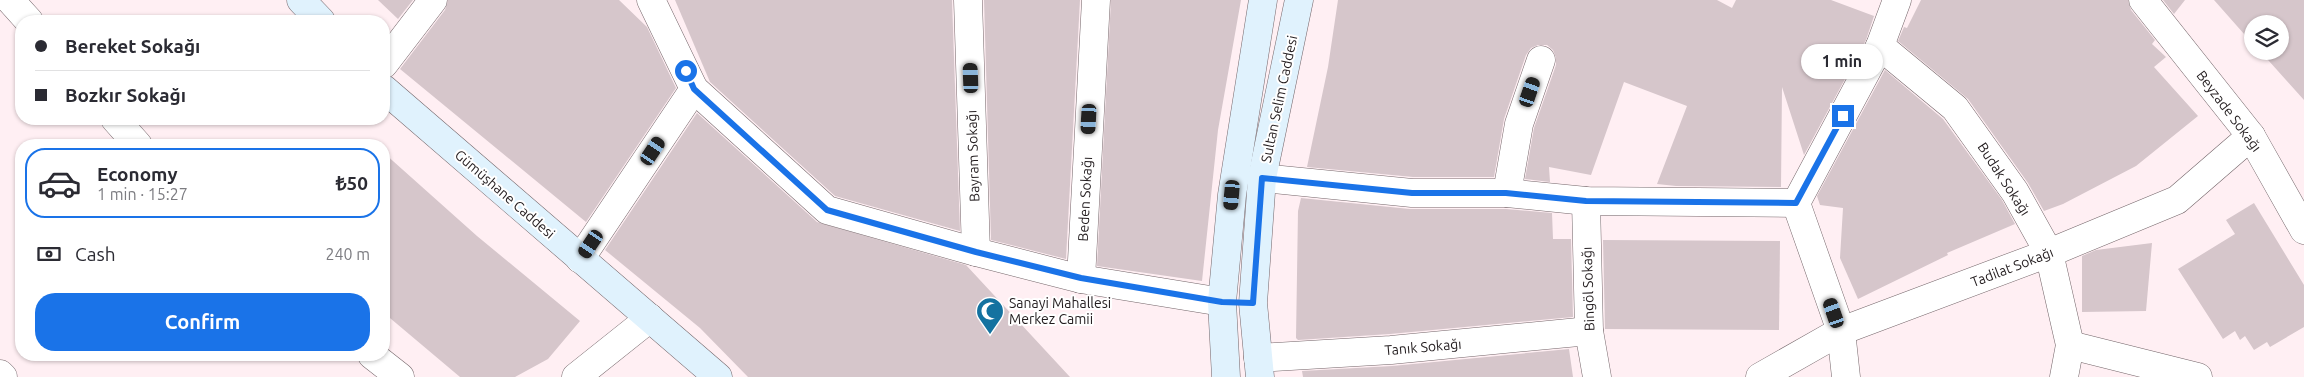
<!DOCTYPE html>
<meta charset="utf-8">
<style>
:root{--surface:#fff;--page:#f7f7f7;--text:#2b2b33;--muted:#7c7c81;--line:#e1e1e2;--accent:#1a73e8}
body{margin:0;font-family:Ubuntu,sans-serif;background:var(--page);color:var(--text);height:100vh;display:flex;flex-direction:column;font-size:19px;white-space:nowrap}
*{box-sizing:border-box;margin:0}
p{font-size:16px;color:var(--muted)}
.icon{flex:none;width:28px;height:28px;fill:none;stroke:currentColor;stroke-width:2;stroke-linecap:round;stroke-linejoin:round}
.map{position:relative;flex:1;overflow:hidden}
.details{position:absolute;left:15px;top:139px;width:375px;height:222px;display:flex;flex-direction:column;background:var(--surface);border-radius:20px;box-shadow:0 1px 4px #0004}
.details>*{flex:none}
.top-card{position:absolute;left:15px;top:15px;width:375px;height:110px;border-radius:20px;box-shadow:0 1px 4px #0004;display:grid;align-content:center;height:110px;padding:0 20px;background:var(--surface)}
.controls{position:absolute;left:2244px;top:15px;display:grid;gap:10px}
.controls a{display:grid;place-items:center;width:45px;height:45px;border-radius:50%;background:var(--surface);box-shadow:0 1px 4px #0004;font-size:25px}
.end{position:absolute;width:22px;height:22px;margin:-11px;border:6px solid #1a73e8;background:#fff;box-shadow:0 0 0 2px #fff}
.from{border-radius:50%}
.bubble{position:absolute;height:35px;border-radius:18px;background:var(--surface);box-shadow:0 1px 4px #0004;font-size:16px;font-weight:700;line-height:35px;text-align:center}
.car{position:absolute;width:15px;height:30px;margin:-15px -8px;border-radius:6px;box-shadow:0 0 4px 1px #0007;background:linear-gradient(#222 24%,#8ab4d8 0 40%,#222 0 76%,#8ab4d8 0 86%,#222 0)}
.top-card b{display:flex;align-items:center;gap:18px;height:48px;font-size:19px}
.top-card b+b{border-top:1px solid var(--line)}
.top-card i{width:12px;height:12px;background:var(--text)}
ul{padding:9px 0 0;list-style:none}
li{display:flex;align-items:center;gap:15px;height:70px;margin:0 10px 8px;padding:0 10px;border:2px solid transparent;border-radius:20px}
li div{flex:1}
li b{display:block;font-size:19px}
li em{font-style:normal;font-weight:700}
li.selected{border-color:var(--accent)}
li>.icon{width:45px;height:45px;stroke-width:1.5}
.pay{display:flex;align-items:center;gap:12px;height:55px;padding:0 20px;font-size:19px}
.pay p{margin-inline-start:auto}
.primary-button{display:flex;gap:10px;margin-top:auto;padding:10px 20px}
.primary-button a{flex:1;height:58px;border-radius:20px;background:var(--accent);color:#fff;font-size:20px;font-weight:700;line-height:58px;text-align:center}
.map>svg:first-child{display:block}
</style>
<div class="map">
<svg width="2304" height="377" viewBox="0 0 2304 377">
<rect width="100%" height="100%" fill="#ffeff3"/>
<g fill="#d6c6cb">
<path d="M378 0H413L398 19Z"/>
<path d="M448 0H619L647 27 676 88 586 222 400 69 445 10Z"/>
<path d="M675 0H952L960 231 835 196 710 82Z"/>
<path d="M984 0H1080L1066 259 991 240Z"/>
<path d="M1111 0H1241L1218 130 1202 281 1097 266Z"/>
<path d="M1338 0H1717L1732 8 1736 0H1831L1874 16 1866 40 1804 155 1782 87 1781 187 1676 186 1657 184 1687 106 1624 82 1591 175 1549 167 1550 182 1525 179 1534 128 1556 65V58L1553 50 1547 45H1538L1531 48 1526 55 1504 119 1494 177H1413L1307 167 1328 67Z"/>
<path d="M1921 0H2128L2131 10 2155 40 2152 44 2166 57 2154 67 2198 116 2136 166 2063 204 2044 211 2028 183 1968 99 1898 41 1904 27 1907 28Z"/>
<path d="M2163 0H2185L2174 14Z"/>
<path d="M2214 0H2304V100L2260 51H2280V24H2252V43Z"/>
<path d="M1885 70 1943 119 2002 200 2015 224 1947 253 1948 255 1858 299 1840 258 1843 208 1820 205 1817 196Z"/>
<path d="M697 113 817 222 966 265 1070 377H748L700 328 605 250Z"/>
<path d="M384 153 477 236 580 321 548 359 515 377H460L384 313Z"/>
<path d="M1301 198 1410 209H1506L1552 213 1553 239H1571L1573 317 1390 334 1298 340 1296 338 1298 211Z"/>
<path d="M2254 203 2304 285V327L2270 347 2267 342 2254 350 2245 336 2240 340 2235 331 2223 339 2178 269 2235 234 2226 220Z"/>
<path d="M1603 240 1780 241 1779 330 1605 329Z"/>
<path d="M2152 243 2146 311 2082 312V256L2096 250Z"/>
<path d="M1569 349 1573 377H1303L1302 371 1392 366Z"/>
</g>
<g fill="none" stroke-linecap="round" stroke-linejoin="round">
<g stroke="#74666a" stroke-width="29">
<g id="minor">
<path d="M10 0 29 21"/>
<path d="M651 0 694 89 827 210 976 252 1081 279 1222 302"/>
<path d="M968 0 976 252"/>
<path d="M2143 0 2251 136 2304 230"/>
<path d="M1880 46 1955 108 2015 192 2049 253 2070 345 2064 377"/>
<path d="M115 119 138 145"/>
<path d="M1262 178 1412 193H1507L1586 201 1796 203"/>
<path d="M1507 193 1519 124 1541 60"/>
<path d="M1586 201 1589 331 1597 377"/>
<path d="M580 259 694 89"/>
<path d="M1081 279 1096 0"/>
<path d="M2070 345 2198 377"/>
<path d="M372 355 400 377"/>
<path d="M1258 358 1391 350 1589 331"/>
<path d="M0 374 3 377"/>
<path d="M576 377 650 318"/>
<path d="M1760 377 1841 331 2049 253 2177 200 2251 136"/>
<path d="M1846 377 1841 331 1796 203 1880 46 1897 0"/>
</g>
</g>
<g stroke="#74666a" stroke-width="29">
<path id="tertiary" d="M384 64 433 0"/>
</g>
<g stroke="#74666a" stroke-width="29">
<g id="secondary">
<path d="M301 0 321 21"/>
<path d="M384 89 718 377"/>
<path d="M1226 377 1222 302 1232 195 1263 0"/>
<path d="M1260 377 1253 303 1262 178 1299 0"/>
</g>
</g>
<use href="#minor" stroke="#fff" stroke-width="28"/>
<use href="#tertiary" stroke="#fff" stroke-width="28"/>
<use href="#secondary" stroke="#e0f2fd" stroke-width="28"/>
</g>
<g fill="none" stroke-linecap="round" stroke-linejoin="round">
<path stroke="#1a73e8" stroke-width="6" d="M686 71 694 89 827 210 976 252 1081 278 1222 302 1253 303 1262 178 1412 193H1506L1586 201 1796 203 1843 116"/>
</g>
<defs>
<g id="mosque-pin" transform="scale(1.4375)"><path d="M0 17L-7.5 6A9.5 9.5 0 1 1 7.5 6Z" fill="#1472a0" stroke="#fff"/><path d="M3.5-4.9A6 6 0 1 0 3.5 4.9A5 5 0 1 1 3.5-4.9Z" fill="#fff"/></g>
</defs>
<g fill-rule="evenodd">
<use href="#mosque-pin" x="990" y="311"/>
</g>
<g text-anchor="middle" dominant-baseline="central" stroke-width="4" stroke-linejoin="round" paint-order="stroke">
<g font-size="14" fill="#221c1e" stroke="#fff">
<text transform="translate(1279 99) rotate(-78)">Sultan Selim Caddesi</text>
<text transform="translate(2229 111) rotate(53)">Beyzade Sokağı</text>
<text transform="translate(973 156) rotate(-92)">Bayram Sokağı</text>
<text transform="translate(2004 179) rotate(57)">Budak Sokağı</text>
<text transform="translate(505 194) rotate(41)">Gümüşhane Caddesi</text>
<text transform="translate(1085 199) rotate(-87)">Beden Sokağı</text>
<text transform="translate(2012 267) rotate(-21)">Tadilat Sokağı</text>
<text transform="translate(1588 289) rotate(-92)">Bingöl Sokağı</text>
<text transform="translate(1423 347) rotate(-5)">Tanık Sokağı</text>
</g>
<g font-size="14" fill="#221c1e" stroke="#fff" text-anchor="start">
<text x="1009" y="303">Sanayi Mahallesi<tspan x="1009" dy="16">Merkez Camii</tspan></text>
</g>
</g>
</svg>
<div class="controls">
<a><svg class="icon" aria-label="layers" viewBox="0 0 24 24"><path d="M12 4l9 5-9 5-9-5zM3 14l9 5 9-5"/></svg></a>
</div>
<i class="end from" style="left:686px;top:71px"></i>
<i class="end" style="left:1843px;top:116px"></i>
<div class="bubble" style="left:1801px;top:44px;width:82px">1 min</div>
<i class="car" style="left:971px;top:78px;rotate:358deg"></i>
<i class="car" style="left:1530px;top:92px;rotate:19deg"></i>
<i class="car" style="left:1089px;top:119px;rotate:183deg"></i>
<i class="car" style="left:653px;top:151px;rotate:34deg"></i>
<i class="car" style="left:1232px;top:195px;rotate:185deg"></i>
<i class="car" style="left:591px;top:244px;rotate:214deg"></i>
<i class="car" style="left:1834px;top:313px;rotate:341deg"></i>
<div class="top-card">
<b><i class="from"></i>Bereket Sokağı</b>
<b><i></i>Bozkır Sokağı</b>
</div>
<section class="details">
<ul>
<li class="selected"><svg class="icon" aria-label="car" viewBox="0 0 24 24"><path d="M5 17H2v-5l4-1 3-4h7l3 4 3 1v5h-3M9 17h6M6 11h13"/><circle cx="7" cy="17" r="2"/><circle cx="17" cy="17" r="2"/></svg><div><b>Economy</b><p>1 min · 15:27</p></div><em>₺50</em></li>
</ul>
<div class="pay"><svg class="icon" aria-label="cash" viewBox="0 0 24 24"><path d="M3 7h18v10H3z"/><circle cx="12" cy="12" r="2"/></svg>Cash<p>240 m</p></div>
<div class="primary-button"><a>Confirm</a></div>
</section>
</div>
